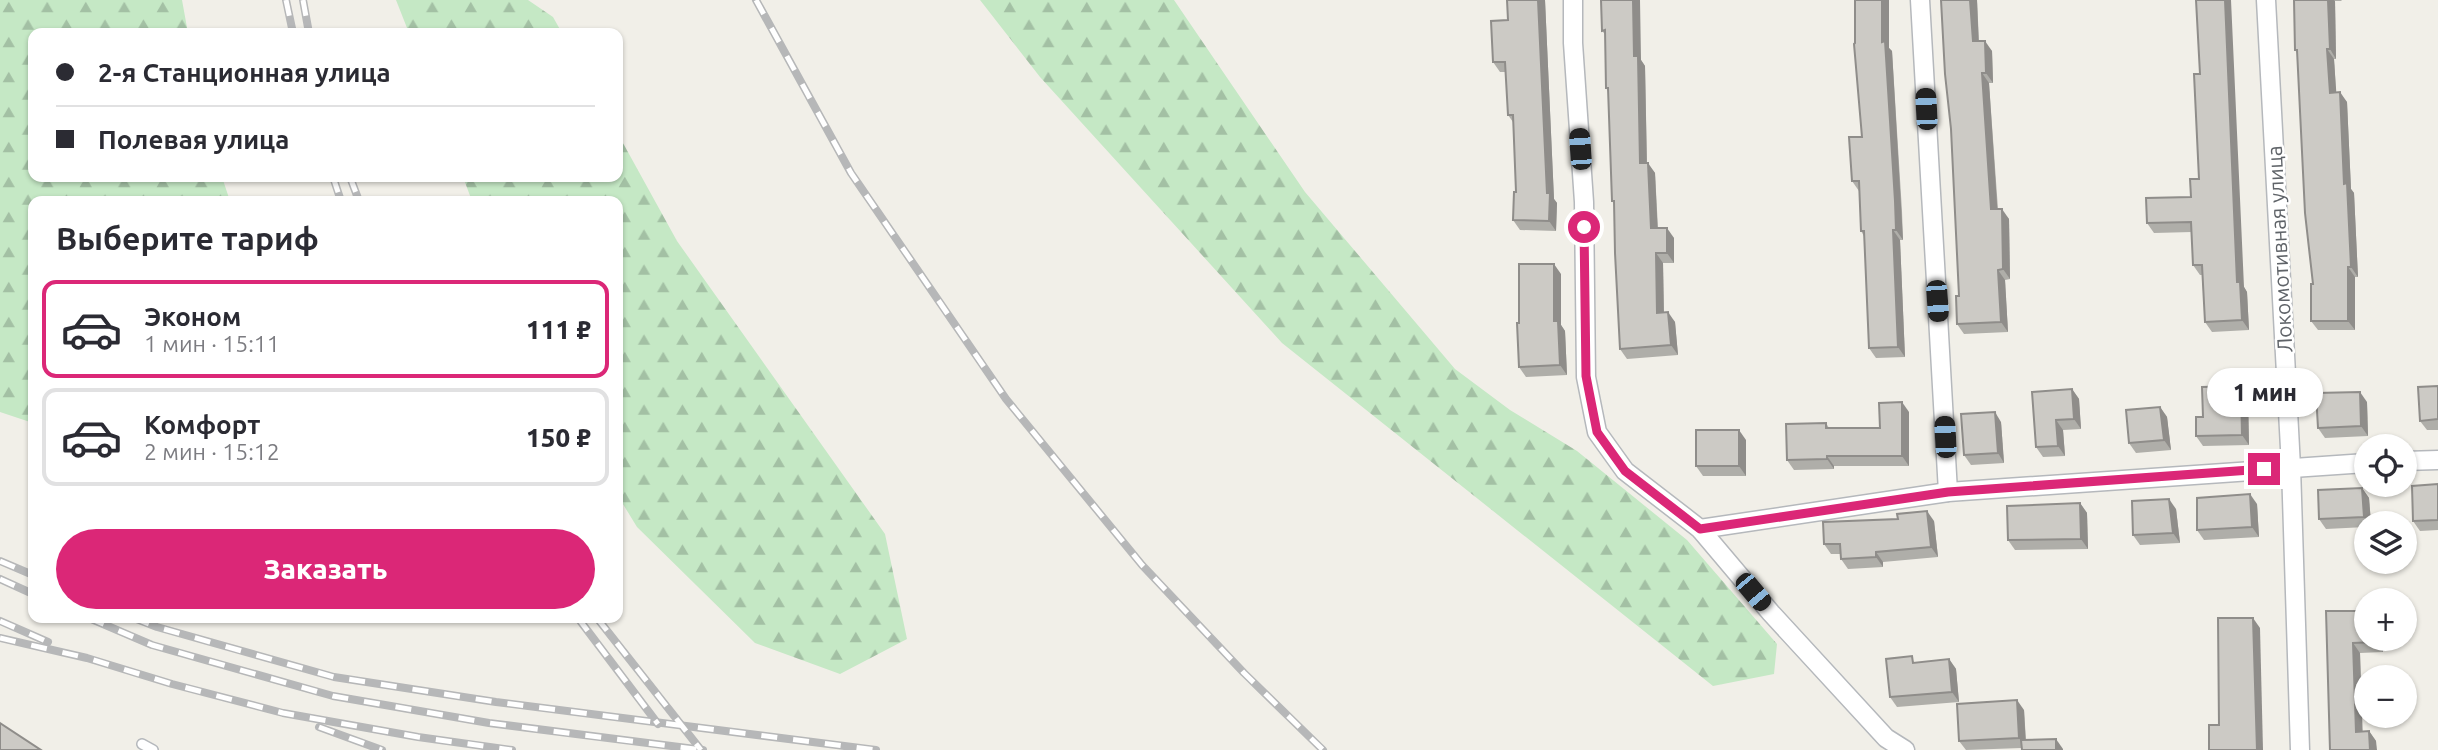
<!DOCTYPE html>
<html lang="ru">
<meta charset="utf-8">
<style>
:root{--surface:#fff;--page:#f7f7f7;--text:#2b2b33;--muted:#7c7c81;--line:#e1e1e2;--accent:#db2777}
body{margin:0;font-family:Ubuntu,sans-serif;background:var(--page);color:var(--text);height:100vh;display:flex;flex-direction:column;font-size:26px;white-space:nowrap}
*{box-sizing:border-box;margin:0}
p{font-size:23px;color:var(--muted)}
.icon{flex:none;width:38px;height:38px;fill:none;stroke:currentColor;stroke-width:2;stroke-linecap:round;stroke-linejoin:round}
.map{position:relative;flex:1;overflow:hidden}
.details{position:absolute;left:28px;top:196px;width:595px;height:427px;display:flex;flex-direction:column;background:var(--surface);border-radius:14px;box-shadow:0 2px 5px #0004}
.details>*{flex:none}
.banner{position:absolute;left:28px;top:28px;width:595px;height:154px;border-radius:14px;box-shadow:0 2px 5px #0004;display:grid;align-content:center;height:154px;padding:0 28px;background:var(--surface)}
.tools{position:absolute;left:2354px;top:434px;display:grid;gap:14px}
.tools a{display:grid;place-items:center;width:63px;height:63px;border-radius:50%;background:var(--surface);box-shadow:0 2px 5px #0004;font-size:35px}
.end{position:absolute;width:32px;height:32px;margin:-16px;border:9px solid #db2777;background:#fff;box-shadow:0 0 0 4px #fff}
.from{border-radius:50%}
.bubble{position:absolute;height:49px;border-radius:24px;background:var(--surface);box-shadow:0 2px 5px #0004;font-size:23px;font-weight:800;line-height:49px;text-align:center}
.car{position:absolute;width:21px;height:42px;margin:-21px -10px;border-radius:9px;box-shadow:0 0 5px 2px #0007;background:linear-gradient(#222 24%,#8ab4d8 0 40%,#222 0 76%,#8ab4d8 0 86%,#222 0)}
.banner b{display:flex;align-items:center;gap:24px;height:66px;font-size:26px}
.banner b+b{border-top:2px solid var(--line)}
.banner i{width:18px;height:18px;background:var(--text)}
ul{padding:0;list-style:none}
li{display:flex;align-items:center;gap:21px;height:98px;margin:0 14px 10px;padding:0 14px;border:4px solid var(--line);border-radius:14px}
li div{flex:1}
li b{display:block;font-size:26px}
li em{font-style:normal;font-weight:800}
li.active{border-color:var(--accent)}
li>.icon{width:63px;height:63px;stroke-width:1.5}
h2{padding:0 28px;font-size:32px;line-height:84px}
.cta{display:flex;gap:14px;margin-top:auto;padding:14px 28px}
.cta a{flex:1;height:80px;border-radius:42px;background:var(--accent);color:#fff;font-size:28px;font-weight:800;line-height:80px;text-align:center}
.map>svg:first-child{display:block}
</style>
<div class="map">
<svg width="2438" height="750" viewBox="0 0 2438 750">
<defs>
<pattern id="forest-firs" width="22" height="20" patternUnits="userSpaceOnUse" patternTransform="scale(1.75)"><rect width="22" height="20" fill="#c5e8c5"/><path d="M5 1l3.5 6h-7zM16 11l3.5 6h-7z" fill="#a3c0a4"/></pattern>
</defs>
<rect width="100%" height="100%" fill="#f1efe8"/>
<g fill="url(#forest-firs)">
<path d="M0 0H182L188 33H33V177H222L230 201H33V423L0 412Z"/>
<path d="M396 0H528L553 17 562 33H409Z"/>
<path d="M980 0H1174L1305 192 1455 369 1510 410 1577 451 1687 540 1777 644 1774 674 1713 686 1282 343 1040 77Z"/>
<path d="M618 134 677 241 885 534 907 639 840 674 755 643 637 527 618 496V201H472L463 177H618Z"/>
</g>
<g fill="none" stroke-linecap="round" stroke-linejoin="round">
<g stroke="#b5b8bc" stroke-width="12">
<path id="lane" d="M142 744 153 750"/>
</g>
<g stroke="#b5b8bc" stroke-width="21">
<g id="street">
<path d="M1573 0V43L1584 202 1586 377 1597 432 1625 471 1700 529 1771 613 1886 738 1905 750"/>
<path d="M1920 0 1948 492"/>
<path d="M2266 0 2291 467 2300 750"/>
<path d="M2404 461 2438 460"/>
<path d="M1700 529 1948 492 2366 463"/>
</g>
</g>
<use href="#lane" stroke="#fff" stroke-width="9"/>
<use href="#street" stroke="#fff" stroke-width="18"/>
<g stroke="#b6b7b8" stroke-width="8">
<g id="rail">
<path d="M286 0 293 33"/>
<path d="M303 0 309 33"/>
<path d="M756 0 851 173 1006 399 1142 565 1244 673 1323 750"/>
<path d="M333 177 341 201"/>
<path d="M350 177 359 201"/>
<path d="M0 561 33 575"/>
<path d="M0 579 33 594"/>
<path d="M89 618 152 645 333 696 489 723 703 750"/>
<path d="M134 618 157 627 334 677 496 702 876 750"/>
<path d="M578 618 658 724"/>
<path d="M597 618 701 750"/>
<path d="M0 621 48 642"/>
<path d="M0 638 87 658 172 684 283 713 418 737 512 750"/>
<path d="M319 727 382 750"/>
</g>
</g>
<use href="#rail" stroke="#fff" stroke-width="5" stroke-dasharray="16" stroke-linecap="butt"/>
</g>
<g fill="#afaea9">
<path d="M1507 0H1545L1554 199 1557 203 1556 231 1520 230 1513 220 1516 192 1513 122 1508 115 1506 72H1500L1493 62 1508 20Z"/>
<path d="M1601 0 1645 66 1647 163 1655 173 1658 228 1674 238V263H1663L1664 313 1675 322 1678 355 1627 359 1620 349 1614 204 1612 201 1608 91 1606 88 1605 34 1602 31Z"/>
<path d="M1977 0 1979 41 1992 51 1993 83H1989L1998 209 2009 219 2010 279 2005 280 2008 332 1964 334 1957 324 1959 296 1951 129Z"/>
<path d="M2294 0H2341L2342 1H2335L2336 59H2334L2336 93 2347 102 2351 189 2354 193 2358 277H2355V330H2318L2311 321 2313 284 2297 53 2295 50Z"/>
<path d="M1855 43 1889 48 1892 51 1902 211 1903 240H1900L1905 357 1876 358 1869 348 1864 236 1861 231 1859 191 1852 181 1862 137Z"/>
<path d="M2191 197 2247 292 2249 330 2212 332 2205 322 2202 275H2200L2193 265 2192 232 2154 233 2147 223Z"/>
<path d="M1561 274V325L1565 331 1567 375 1526 377 1519 367V323Z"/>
<path d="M2438 386V430H2427L2420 421Z"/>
<path d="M2072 389 2079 399 2081 429 2063 430 2065 456 2043 457 2036 447Z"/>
<path d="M2248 396 2249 445 2203 446 2196 436Z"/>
<path d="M2367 402 2368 436 2325 438 2318 428Z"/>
<path d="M2160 407 2167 417 2171 450 2136 453 2129 443Z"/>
<path d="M1909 412V466H1834V469L1794 470 1787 460 1826 423 1829 428H1880Z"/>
<path d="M2001 422 2004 463 1971 465 1964 455Z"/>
<path d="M1746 440V476H1703L1696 466Z"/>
<path d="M2438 484V530L2420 531 2413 521Z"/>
<path d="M2362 488 2369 498 2371 523H2366V527L2326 529 2319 519Z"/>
<path d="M2080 503 2087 513 2088 549 2015 550 2008 540Z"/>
<path d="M2257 504 2259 537 2204 540 2197 530Z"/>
<path d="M2176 509 2180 543 2140 545 2133 535Z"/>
<path d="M1934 521 1938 557 1883 562V567L1848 569 1841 559V554H1831L1824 544Z"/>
<path d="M2326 611 2366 639H2383V652L2360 653 2362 732 2369 731 2376 741 2330 750Z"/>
<path d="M1949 659 1956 669 1959 702 1897 707 1890 697Z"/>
<path d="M2024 710 2026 740 2063 749 2021 748 1966 750 1959 741Z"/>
</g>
<g fill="#8f8d8a">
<path d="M1538 0H1545L1554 199 1557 203 1556 231 1549 221Z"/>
<path d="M1633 0H1640L1641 60 1645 66 1647 173 1640 163 1634 56Z"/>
<path d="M1882 0H1889V48L1892 51 1903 240 1896 230 1882 42Z"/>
<path d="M1970 0H1977L1979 51 1973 41Z"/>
<path d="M2225 0H2231L2244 287 2247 292 2249 330 2242 320 2237 282Z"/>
<path d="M2328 0H2334L2335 1 2336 59 2330 49Z"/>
<path d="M1985 41 1992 51 1993 83 1986 73Z"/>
<path d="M2327 49 2334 59 2337 103 2330 93Z"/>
<path d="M1982 73 1989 83 1998 219 1991 209Z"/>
<path d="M2340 92 2347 102 2351 189 2354 193 2358 277 2351 267 2344 184Z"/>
<path d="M1648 163 1655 173 1658 238 1651 228Z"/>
<path d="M2002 209 2009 219 2010 279 2003 269Z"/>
<path d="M1667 228 1674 238V263L1667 253Z"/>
<path d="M1893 230 1900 240 1905 357 1898 347Z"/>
<path d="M1656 253 1663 263 1664 323 1657 313Z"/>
<path d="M1554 264 1561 274V325L1565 331 1567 375 1560 365 1554 321Z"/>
<path d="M2348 267 2355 277V330L2348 321Z"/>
<path d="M1998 270 2005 280 2008 332 2001 322Z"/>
<path d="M1668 312 1675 322 1678 355 1671 345Z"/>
<path d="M2241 386 2248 396 2249 445 2242 435Z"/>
<path d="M2072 389 2079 399 2081 429 2074 419Z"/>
<path d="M2360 392 2367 402 2368 436 2361 426Z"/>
<path d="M1902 402 1909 412V466L1902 456Z"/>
<path d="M2160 407 2167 417 2171 450 2164 440Z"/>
<path d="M1995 412 2001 422 2004 463 1998 453Z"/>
<path d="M2056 420 2063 430 2065 456 2058 446Z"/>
<path d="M1739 430 1746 440V476L1739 466Z"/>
<path d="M1827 456 1834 466V469L1827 459Z"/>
<path d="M2362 488 2369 498 2371 523H2368L2364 517Z"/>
<path d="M2250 494 2257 504 2259 537 2252 527Z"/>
<path d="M2169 499 2176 509 2180 543 2173 533Z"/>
<path d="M2080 503 2087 513 2088 549 2081 539Z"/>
<path d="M1927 511 1934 521 1938 557 1931 547Z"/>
<path d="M1876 552 1883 562V567L1876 557Z"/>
<path d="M2253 618 2260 628 2263 750H2257Z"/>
<path d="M2376 639H2383V652L2376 642Z"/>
<path d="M2353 643 2360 653 2363 742 2356 732Z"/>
<path d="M1949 659 1956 669 1959 702 1952 692Z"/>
<path d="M2017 700 2024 710 2026 748 2019 738Z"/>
<path d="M2369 731 2376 741 2377 750H2370Z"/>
<path d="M2056 739 2063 749V750H2056Z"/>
</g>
<g fill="#cccac5" stroke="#8f8d8a" stroke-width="2">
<path d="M1507 0H1538L1547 193H1550L1549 221 1513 220 1514 192H1516L1513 115H1508L1505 62H1493L1491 21 1508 20Z"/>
<path d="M1601 0H1633L1634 56H1638L1640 163H1648L1651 228H1667V253H1656L1657 313 1668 312 1671 345 1620 349 1615 253 1614 201H1612L1608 88H1606L1605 30 1602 31Z"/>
<path d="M1855 0H1882V42L1885 41 1895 201 1896 230H1893L1898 347 1869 348 1864 231H1861L1859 181H1852L1849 137H1862L1854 44 1855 43Z"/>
<path d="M1941 0H1970L1973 41H1985L1986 73H1982L1991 209H2002L2003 269 1998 270 2001 322 1957 324 1956 296H1959L1951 129 1945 74Z"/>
<path d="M2196 0H2225L2237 282H2240L2242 320 2205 322 2202 265H2193L2191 222 2147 223 2146 198 2191 197 2190 179H2199L2194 74H2200Z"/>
<path d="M2294 0H2328L2330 49H2327L2330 93 2340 92 2344 184 2347 183 2351 267H2348V321H2311V284H2313L2305 213 2297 50H2295Z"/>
<path d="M1519 264H1554V321H1558L1560 365 1519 367 1517 323H1519Z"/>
<path d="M2241 386 2242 435 2196 436V417H2203L2202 387Z"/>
<path d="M2438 386V419L2420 421 2418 387Z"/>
<path d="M2072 389 2074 419 2056 420 2058 446 2036 447 2032 392Z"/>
<path d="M2360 392 2361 426 2318 428 2316 393Z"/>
<path d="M1902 402V456H1827V459L1787 460 1786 424 1826 423V428H1880L1879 403Z"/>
<path d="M2160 407 2164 440 2129 443 2126 410Z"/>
<path d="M1995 412 1998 453 1964 455 1961 414Z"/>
<rect x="1696" y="430" width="43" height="36"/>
<path d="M2438 484V520L2413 521 2412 486Z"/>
<path d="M2362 488 2364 517 2319 519 2318 490Z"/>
<path d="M2250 494 2252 527 2197 530V498Z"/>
<path d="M2169 499 2173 533 2133 535 2132 501Z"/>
<path d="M2080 503 2081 539 2008 540 2007 506Z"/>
<path d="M1927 511 1931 547 1876 552V557L1841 559 1840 544H1824L1823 522 1898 519 1897 514Z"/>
<path d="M2326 611H2366V639H2376V642L2353 643 2356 732 2369 731 2370 750H2330Z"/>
<path d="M2218 618H2253L2257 750H2209V725H2219Z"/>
<path d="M1912 656 1913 663 1949 659 1952 692 1890 697 1886 659Z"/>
<path d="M2017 700 2019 738 1959 741 1957 704Z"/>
<path d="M0 723 41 750H0Z"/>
<path d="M2056 739V750H2022L2021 740Z"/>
</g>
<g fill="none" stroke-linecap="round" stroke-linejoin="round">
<path stroke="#db2777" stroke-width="9" d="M1584 227 1586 376 1597 432 1625 471 1700 529 1948 492 2264 469"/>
</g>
<g text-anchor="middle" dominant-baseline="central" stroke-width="5" stroke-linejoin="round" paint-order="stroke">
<g font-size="21" fill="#5f6368" stroke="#fff">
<text transform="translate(2279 249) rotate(-93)">Локомотивная улица</text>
</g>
</g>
</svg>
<div class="tools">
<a><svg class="icon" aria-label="locate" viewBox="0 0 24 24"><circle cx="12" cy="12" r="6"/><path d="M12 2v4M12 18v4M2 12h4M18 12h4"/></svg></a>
<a><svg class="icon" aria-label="layers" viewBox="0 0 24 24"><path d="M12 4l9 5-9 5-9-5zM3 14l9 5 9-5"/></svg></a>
<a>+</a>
<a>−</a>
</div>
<i class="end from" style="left:1584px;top:227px"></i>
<i class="end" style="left:2264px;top:469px"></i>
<div class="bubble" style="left:2207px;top:368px;width:116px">1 мин</div>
<i class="car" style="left:1926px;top:109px;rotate:357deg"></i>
<i class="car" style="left:1580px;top:149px;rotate:356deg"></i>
<i class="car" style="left:1937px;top:301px;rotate:176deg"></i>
<i class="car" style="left:1945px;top:437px;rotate:357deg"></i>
<i class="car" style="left:1753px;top:592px;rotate:140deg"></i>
<div class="banner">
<b><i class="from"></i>2-я Станционная улица</b>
<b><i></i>Полевая улица</b>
</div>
<section class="details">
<h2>Выберите тариф</h2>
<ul>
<li class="active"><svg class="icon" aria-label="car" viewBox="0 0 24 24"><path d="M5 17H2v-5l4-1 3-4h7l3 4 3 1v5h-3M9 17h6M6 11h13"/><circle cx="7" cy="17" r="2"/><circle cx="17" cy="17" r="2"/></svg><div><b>Эконом</b><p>1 мин · 15:11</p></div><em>111 ₽</em></li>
<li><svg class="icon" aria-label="car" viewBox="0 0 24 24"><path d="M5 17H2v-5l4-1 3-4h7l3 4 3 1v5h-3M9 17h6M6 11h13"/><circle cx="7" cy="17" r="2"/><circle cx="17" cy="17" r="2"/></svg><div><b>Комфорт</b><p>2 мин · 15:12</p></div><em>150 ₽</em></li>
</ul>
<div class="cta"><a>Заказать</a></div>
</section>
</div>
